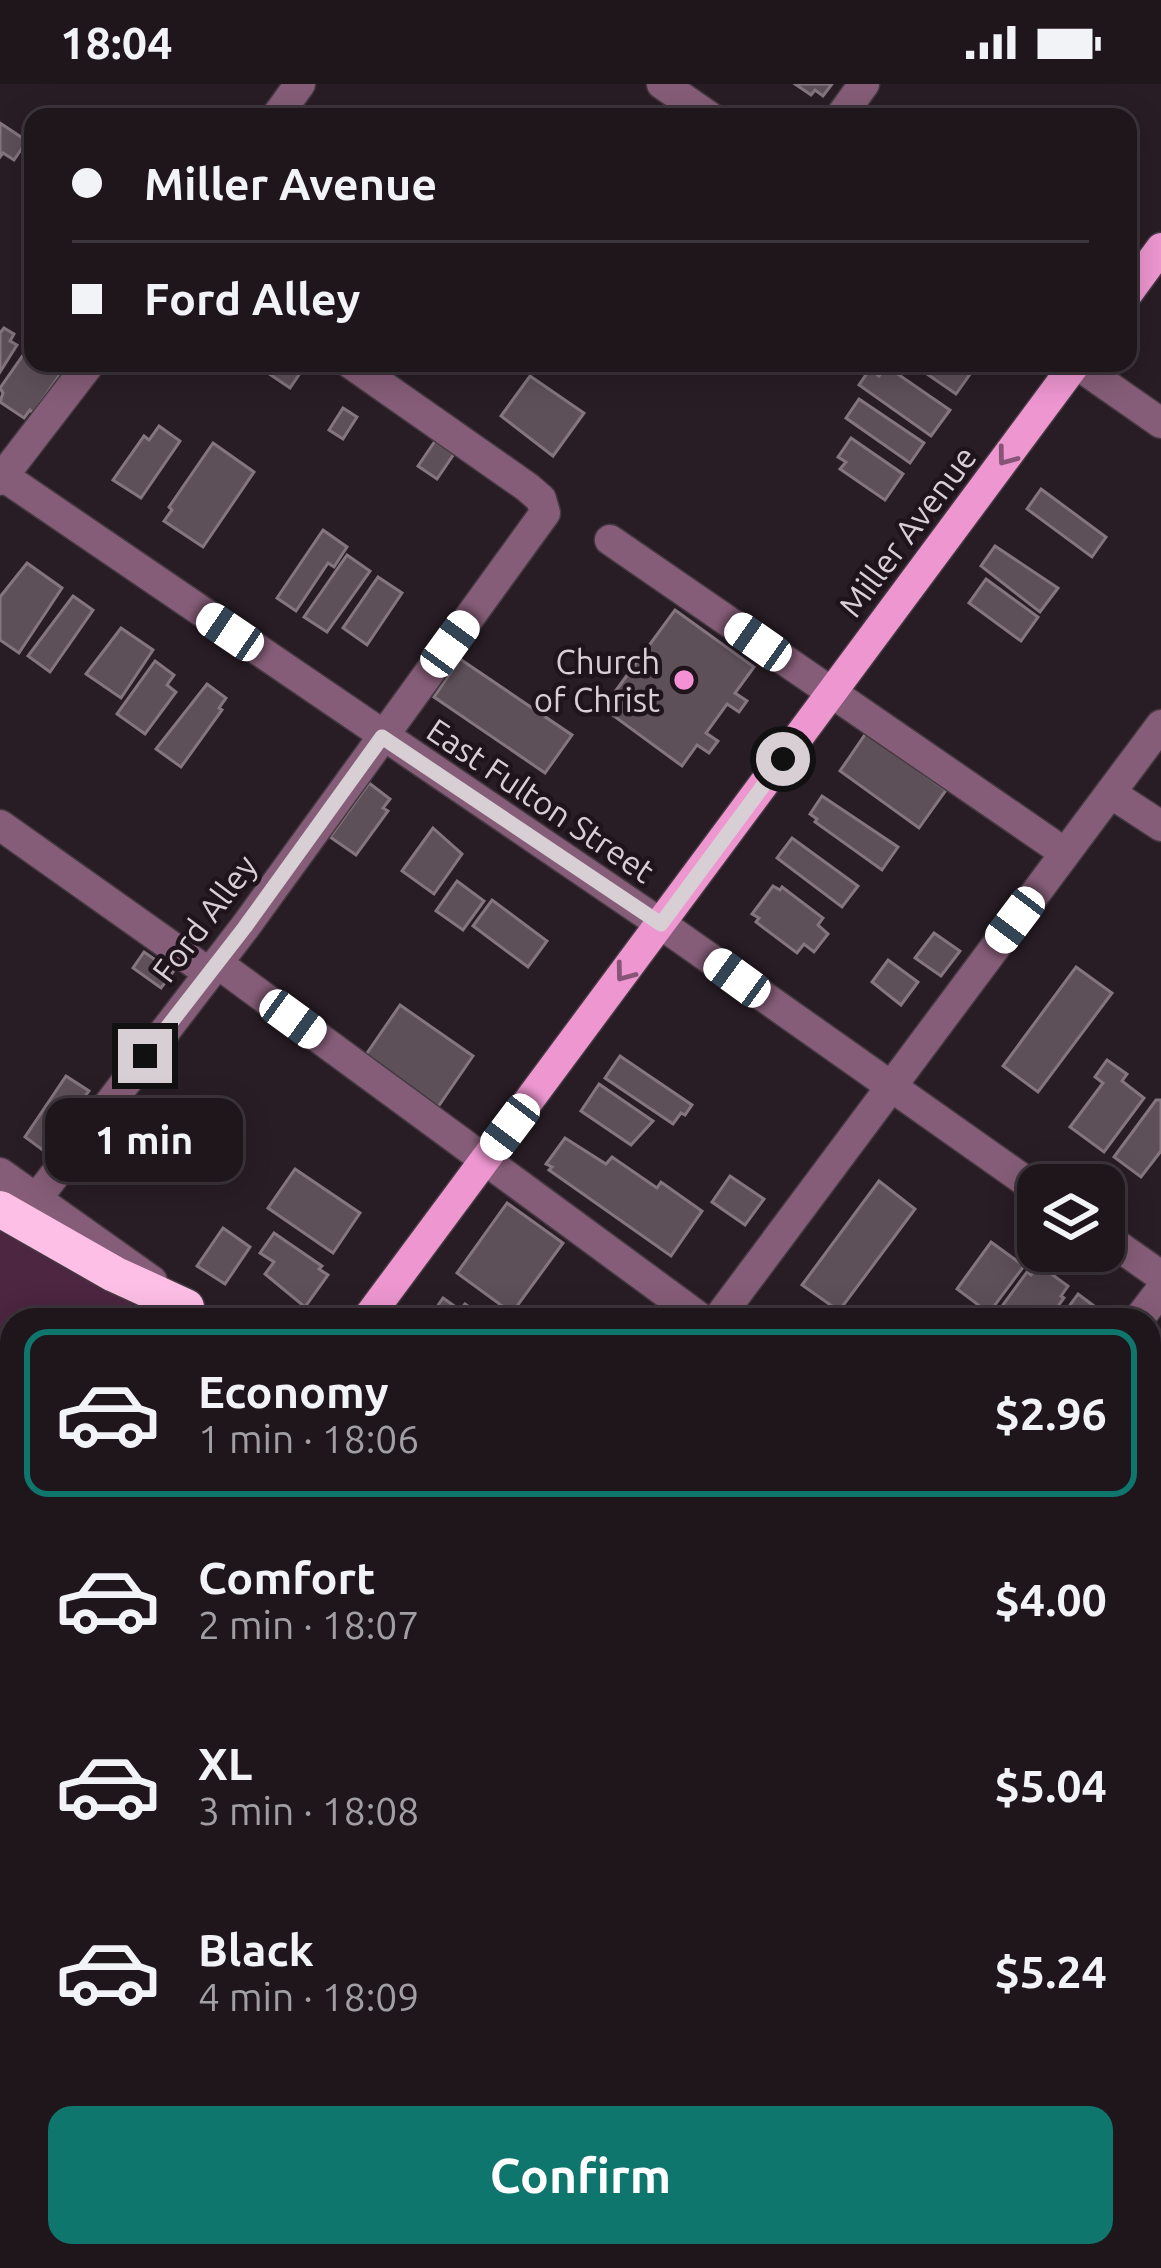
<!DOCTYPE html>
<meta charset="utf-8">
<style>
:root{--surface:#1f161c;--page:#271f25;--text:#f1f3f6;--muted:#a19fa3;--line:#3c353b;--accent:#0f766e}
body{margin:0;font-family:Ubuntu,sans-serif;background:var(--page);color:var(--text);height:100vh;display:flex;flex-direction:column;font-size:45px;white-space:nowrap}
*{box-sizing:border-box;margin:0}
p{font-size:39px;color:var(--muted)}
.icon{flex:none;width:66px;height:66px;fill:none;stroke:currentColor;stroke-width:2;stroke-linecap:round;stroke-linejoin:round}
.map{position:relative;flex:1;overflow:hidden}
.details{position:absolute;left:0px;top:1224px;width:1161px;height:960px;display:flex;flex-direction:column;background:var(--surface);border-radius:36px 36px 0 0;box-shadow:0 6px 30px #0003,0 0 0 3px var(--line)}
.details>*{flex:none}
.top-card{position:absolute;left:24px;top:24px;width:1113px;height:264px;border-radius:24px;box-shadow:0 6px 30px #0003,0 0 0 3px var(--line);display:grid;align-content:center;height:264px;padding:0 48px;background:var(--surface)}
.controls{position:absolute;left:1017px;top:1080px;display:grid;gap:24px}
.controls a{display:grid;place-items:center;width:108px;height:108px;border-radius:24px;background:var(--surface);box-shadow:0 6px 30px #0003,0 0 0 3px var(--line);font-size:60px}
.end{position:absolute;width:54px;height:54px;margin:-27px;border:15px solid #d7cfd4;background:#111;box-shadow:0 0 0 6px #111}
.from{border-radius:50%}
.bubble{position:absolute;height:84px;border-radius:24px;background:var(--surface);box-shadow:0 6px 30px #0003,0 0 0 3px var(--line);font-size:39px;font-weight:700;line-height:84px;text-align:center}
.car{position:absolute;width:36px;height:72px;margin:-36px -18px;border-radius:15px;box-shadow:0 0 9px 3px #0007;background:linear-gradient(#fff 24%,#345 0 40%,#fff 0 76%,#345 0 86%,#fff 0)}
.top-card b{display:flex;align-items:center;gap:42px;height:114px;font-size:45px}
.top-card b+b{border-top:3px solid var(--line)}
.top-card i{width:30px;height:30px;background:var(--text)}
ul{padding:21px 0 0;list-style:none}
li{display:flex;align-items:center;gap:36px;height:168px;margin:0 24px 18px;padding:0 24px;border:6px solid transparent;border-radius:24px}
li div{flex:1}
li b{display:block;font-size:45px}
li em{font-style:normal;font-weight:700}
li.selected{border-color:var(--accent)}
li>.icon{width:108px;height:108px;stroke-width:1.5}
.action{display:flex;gap:24px;margin-top:auto;padding:24px 48px}
.action a{flex:1;height:138px;border-radius:24px;background:var(--accent);color:#fff;font-size:48px;font-weight:700;line-height:138px;text-align:center}
.status{display:flex;justify-content:space-between;align-items:center;height:84px;padding:0 60px;background:var(--surface);direction:ltr}
.status svg{height:33px;fill:currentColor}
.map>svg:first-child{display:block}
</style>
<div class="status"><b>18:04</b><svg viewBox="0 0 49 12"><path d="M0 12V9h3v3zM5 12V6h3v6zM10 12V3h3v9zM15 12V0h3v12zM26 1h20v11H26zM47 4h2v5h-2z"/></svg></div>
<div class="map">
<svg width="1161" height="2184" viewBox="0 0 1161 2184">
<rect width="100%" height="100%" fill="#291d25"/>
<g fill="#4d2641">
<path d="M0 1138 158 1236H12V1326L0 1318Z"/>
<path d="M0 1569 12 1577V1647L0 1664Z"/>
<path d="M1149 1920 1161 1928V2126L1149 2117Z"/>
<path d="M596 2172H873L890 2184H780L768 2176 759 2184H614Z"/>
</g>
<g fill="#5e5059" stroke="#84757f" stroke-width="3">
<path d="M795 0H832L823 12 815 6 811 11Z"/>
<path d="M0 39 27 57 14 76 3 69 0 73Z"/>
<path d="M4 244 14 250 10 257 17 261 0 288V249Z"/>
<path d="M28 264 33 267V279H47L61 289 33 329 30 326 24 334 0 318 3 309 0 304Z"/>
<path d="M275 279H307L290 304 268 289Z"/>
<path d="M911 279H978L956 310Z"/>
<path d="M886 282 950 326 931 352 859 301 870 285 879 292Z"/>
<path d="M530 292 584 329 553 372 501 332Z"/>
<path d="M859 315 924 359 910 379 846 334Z"/>
<path d="M343 324 357 333 343 355 329 346Z"/>
<path d="M159 342 180 357 141 414 113 396 144 352 149 356Z"/>
<path d="M851 354 903 390 885 416 840 385 846 378 838 373Z"/>
<path d="M435 357 454 370 437 395 418 382Z"/>
<path d="M213 359 254 388 203 463 164 437 172 426 169 423Z"/>
<path d="M1041 405 1106 453 1092 473 1027 425Z"/>
<path d="M323 446 347 463 334 483 328 479 296 527 277 514Z"/>
<path d="M995 462 1058 504 1040 528 981 482Z"/>
<path d="M347 471 370 487 327 548 304 533Z"/>
<path d="M27 479 62 504 19 569 0 556V513Z"/>
<path d="M378 493 402 509 367 561 343 544Z"/>
<path d="M986 495 1038 533 1021 557 969 519Z"/>
<path d="M73 512 93 526 50 588 28 572Z"/>
<path d="M675 526 754 583 735 609 747 617 739 628 727 620 706 649 718 657 709 669 697 661 682 682 603 624Z"/>
<path d="M121 544 153 566 121 614 86 590Z"/>
<path d="M460 575 572 651 545 689 434 613Z"/>
<path d="M155 577 174 591 167 601 176 608 145 650 117 630Z"/>
<path d="M207 600 226 614 219 624 222 626 181 683 156 665Z"/>
<path d="M866 649 946 706 919 744 840 687Z"/>
<path d="M369 699 390 715 383 724 388 727 356 771 330 753Z"/>
<path d="M822 712 898 763 882 786 815 738 817 735 810 730Z"/>
<path d="M433 744 462 770 434 810 402 787Z"/>
<path d="M792 754 858 802 842 823 777 774Z"/>
<path d="M457 797 484 817 463 846 436 827Z"/>
<path d="M773 802 780 806 782 803 823 834 818 841 828 850 814 868 804 860 797 869 756 838 759 834 752 830Z"/>
<path d="M492 816 547 857 528 883 473 842Z"/>
<path d="M934 849 960 867 941 892 915 874Z"/>
<path d="M144 868 173 888 161 904 133 884Z"/>
<path d="M888 876 918 898 901 921 872 898Z"/>
<path d="M1076 883 1112 909 1038 1008 1003 982Z"/>
<path d="M400 921 473 972 438 1023 365 972Z"/>
<path d="M620 972 692 1021 685 1031 681 1029 673 1040 605 994Z"/>
<path d="M1107 976 1127 990 1122 997 1144 1014 1104 1068 1070 1043 1103 999 1095 993Z"/>
<path d="M66 992 89 1007 44 1067 25 1053Z"/>
<path d="M599 1000 653 1037 631 1061 581 1027Z"/>
<path d="M1156 1016H1161V1067L1141 1093 1114 1073Z"/>
<path d="M565 1054 606 1080 612 1073 657 1104 661 1098 702 1127 671 1172 549 1086 552 1083 546 1080Z"/>
<path d="M295 1085 360 1129 333 1169 268 1124Z"/>
<path d="M730 1092 764 1115 745 1141 712 1118Z"/>
<path d="M879 1097 915 1125 839 1227 802 1201Z"/>
<path d="M507 1119 563 1159 512 1229 457 1189Z"/>
<path d="M223 1144 250 1163 225 1200 197 1182Z"/>
<path d="M274 1149 322 1182 319 1185 328 1191 305 1223 265 1190 274 1178 260 1169Z"/>
<path d="M991 1158 1024 1182 989 1229 957 1205Z"/>
<path d="M1039 1181 1068 1202 1061 1212 1064 1214 1048 1236H1004L997 1229 1027 1188 1031 1191Z"/>
<path d="M1078 1210 1110 1234 1108 1236H1059Z"/>
<path d="M443 1214 460 1226 465 1220 489 1236H434L430 1233Z"/>
<path d="M1149 1492 1161 1500V1544L1149 1536Z"/>
<path d="M1157 1797 1161 1799V1843L1149 1835V1808Z"/>
<path d="M0 1860 12 1869V1906L0 1897Z"/>
<path d="M0 1913 12 1921V1958L0 1950Z"/>
</g>
<g fill="none" stroke-linecap="round" stroke-linejoin="round">
<g stroke="#453941" stroke-width="33">
<g id="minor">
<path d="M662 0 710 33"/>
<path d="M276 33 300 0"/>
<path d="M840 33 864 0"/>
<path d="M1075 279 1161 339"/>
<path d="M0 390 661 840 1038 1106"/>
<path d="M0 396 90 279"/>
<path d="M610 456 1065 769"/>
<path d="M1112 710 1161 742"/>
<path d="M0 741 209 889"/>
<path d="M217 879 703 1236"/>
<path d="M0 1089 152 1197"/>
<path d="M37 1114 245 843 545 429 541 415 527 403 350 279"/>
<path d="M1104 1152 1161 1192"/>
<path d="M717 1236 1161 641"/>
<path d="M1138 1236 1161 1206"/>
<path d="M23 2172 40 2184"/>
<path d="M425 2184 433 2172"/>
</g>
</g>
<g stroke="#453941" stroke-width="33">
<g id="major">
<path d="M1128 209 1161 164"/>
<path d="M366 1236 1076 279"/>
<path d="M1149 1721 1161 1705"/>
<path d="M0 1724 12 1708"/>
<path d="M0 1803 12 1811"/>
<path d="M1149 1890 1161 1898"/>
<path d="M540 2172 558 2184"/>
<path d="M807 2184 815 2172"/>
</g>
</g>
<g stroke="#453941" stroke-width="39">
<g id="highway">
<path d="M0 1125 114 1190 186 1223"/>
<path d="M0 1387 12 1395"/>
<path d="M0 1503 12 1511"/>
<path d="M969 2172 986 2184"/>
<path d="M1133 2172 1150 2184"/>
</g>
</g>
<use href="#minor" stroke="#865d78" stroke-width="30"/>
<use href="#major" stroke="#ed96d0" stroke-width="30"/>
<use href="#highway" stroke="#febfe7" stroke-width="36"/>
</g>
<defs><path id="oneway-chevron" d="M-2-3.5L2.5 0L-2 3.5" fill="none" stroke-width="1.6" stroke-linecap="round" stroke-linejoin="round" transform="scale(3)"/></defs>
<g stroke="#865576">
<use href="#oneway-chevron" transform="translate(1006 373) rotate(127)"/>
<use href="#oneway-chevron" transform="translate(624 889) rotate(127)"/>
</g>
<g fill="none" stroke-linecap="round" stroke-linejoin="round">
<path stroke="#d7cfd4" stroke-width="15" d="M145 972 245 843 382 653 661 840 783 675"/>
</g>
<circle fill="#f491d4" stroke="#1f141b" stroke-width="4.5" cx="684" cy="596" r="12"/>
<g text-anchor="middle" dominant-baseline="central" stroke-width="9" stroke-linejoin="round" paint-order="stroke">
<g font-size="33" fill="#d7cfd4" stroke="#1f141b">
<text transform="translate(907 447) rotate(-53)">Miller Avenue</text>
<text transform="translate(541 716) rotate(34)">East Fulton Street</text>
<text transform="translate(204 834) rotate(-53)">Ford Alley</text>
</g>
<g font-size="33" fill="#d7cfd4" stroke="#1f141b" text-anchor="end">
<text x="660" y="577">Church<tspan x="660" dy="38">of Christ</tspan></text>
</g>
</g>
</svg>
<div class="controls">
<a><svg class="icon" aria-label="layers" viewBox="0 0 24 24"><path d="M12 4l9 5-9 5-9-5zM3 14l9 5 9-5"/></svg></a>
</div>
<i class="end from" style="left:783px;top:675px"></i>
<i class="end" style="left:145px;top:972px"></i>
<div class="bubble" style="left:45px;top:1014px;width:198px">1 min</div>
<i class="car" style="left:230px;top:548px;rotate:304deg"></i>
<i class="car" style="left:758px;top:558px;rotate:305deg"></i>
<i class="car" style="left:450px;top:560px;rotate:36deg"></i>
<i class="car" style="left:1015px;top:836px;rotate:217deg"></i>
<i class="car" style="left:737px;top:894px;rotate:306deg"></i>
<i class="car" style="left:293px;top:935px;rotate:126deg"></i>
<i class="car" style="left:510px;top:1043px;rotate:217deg"></i>
<div class="top-card">
<b><i class="from"></i>Miller Avenue</b>
<b><i></i>Ford Alley</b>
</div>
<section class="details">
<ul>
<li class="selected"><svg class="icon" aria-label="car" viewBox="0 0 24 24"><path d="M5 17H2v-5l4-1 3-4h7l3 4 3 1v5h-3M9 17h6M6 11h13"/><circle cx="7" cy="17" r="2"/><circle cx="17" cy="17" r="2"/></svg><div><b>Economy</b><p>1 min · 18:06</p></div><em>$2.96</em></li>
<li><svg class="icon" aria-label="car" viewBox="0 0 24 24"><path d="M5 17H2v-5l4-1 3-4h7l3 4 3 1v5h-3M9 17h6M6 11h13"/><circle cx="7" cy="17" r="2"/><circle cx="17" cy="17" r="2"/></svg><div><b>Comfort</b><p>2 min · 18:07</p></div><em>$4.00</em></li>
<li><svg class="icon" aria-label="car" viewBox="0 0 24 24"><path d="M5 17H2v-5l4-1 3-4h7l3 4 3 1v5h-3M9 17h6M6 11h13"/><circle cx="7" cy="17" r="2"/><circle cx="17" cy="17" r="2"/></svg><div><b>XL</b><p>3 min · 18:08</p></div><em>$5.04</em></li>
<li><svg class="icon" aria-label="car" viewBox="0 0 24 24"><path d="M5 17H2v-5l4-1 3-4h7l3 4 3 1v5h-3M9 17h6M6 11h13"/><circle cx="7" cy="17" r="2"/><circle cx="17" cy="17" r="2"/></svg><div><b>Black</b><p>4 min · 18:09</p></div><em>$5.24</em></li>
</ul>
<div class="action"><a>Confirm</a></div>
</section>
</div>
